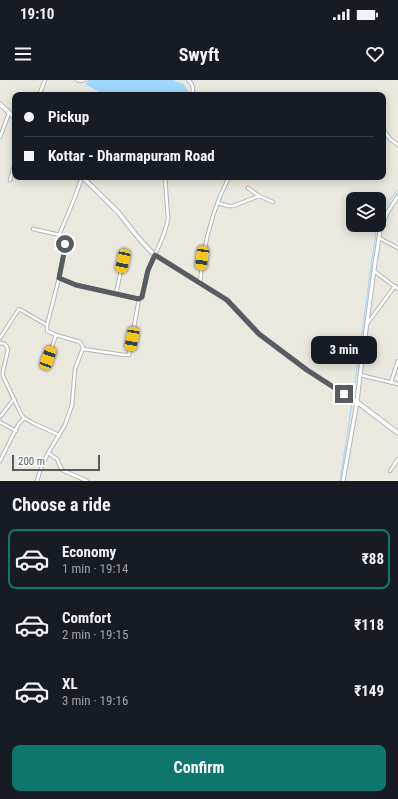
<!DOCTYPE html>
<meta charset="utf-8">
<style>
:root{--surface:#171b24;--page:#20242c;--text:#f1f3f6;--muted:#9ea1a6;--line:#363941;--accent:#0f766e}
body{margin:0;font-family:"Roboto Condensed",sans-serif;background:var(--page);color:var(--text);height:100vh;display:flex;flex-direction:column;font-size:15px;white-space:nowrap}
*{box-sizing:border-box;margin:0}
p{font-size:13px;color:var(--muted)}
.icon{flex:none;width:22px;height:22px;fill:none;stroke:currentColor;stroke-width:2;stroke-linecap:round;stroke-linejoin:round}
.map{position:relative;height:401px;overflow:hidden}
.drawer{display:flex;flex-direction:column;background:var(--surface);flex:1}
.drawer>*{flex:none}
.top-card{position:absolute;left:12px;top:12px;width:374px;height:88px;border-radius:8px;box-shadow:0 2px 10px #0003;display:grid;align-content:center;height:88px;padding:0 12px;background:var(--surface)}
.buttons{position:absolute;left:346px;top:112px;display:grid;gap:8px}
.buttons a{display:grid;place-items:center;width:40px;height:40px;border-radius:8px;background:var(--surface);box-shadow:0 2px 10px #0003;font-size:20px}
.scale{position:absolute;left:12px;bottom:10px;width:88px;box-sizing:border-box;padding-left:4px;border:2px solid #585c60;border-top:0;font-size:11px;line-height:14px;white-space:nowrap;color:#585c60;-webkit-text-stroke:3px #fff;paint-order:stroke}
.end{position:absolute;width:18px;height:18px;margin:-9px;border:5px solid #585c60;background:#fff;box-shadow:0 0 0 2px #fff}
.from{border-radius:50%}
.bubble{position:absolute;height:28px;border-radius:8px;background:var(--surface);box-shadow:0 2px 10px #0003;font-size:13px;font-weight:700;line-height:28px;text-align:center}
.car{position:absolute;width:12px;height:24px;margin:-12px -6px;border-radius:5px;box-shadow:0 0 3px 1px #0007;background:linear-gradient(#f5c518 24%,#345 0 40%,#f5c518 0 76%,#345 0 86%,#f5c518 0)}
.top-card b{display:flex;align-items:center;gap:14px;height:38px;font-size:15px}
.top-card b+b{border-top:1px solid var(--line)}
.top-card i{width:10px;height:10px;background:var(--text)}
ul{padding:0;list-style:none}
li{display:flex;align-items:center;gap:12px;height:60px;margin:0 8px 6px;padding:0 4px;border:2px solid transparent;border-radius:8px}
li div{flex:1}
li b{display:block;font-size:15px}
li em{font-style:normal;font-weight:700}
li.active{border-color:var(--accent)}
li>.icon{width:36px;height:36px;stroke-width:1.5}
h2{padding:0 12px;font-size:18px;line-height:48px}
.primary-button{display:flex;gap:8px;margin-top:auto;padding:8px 12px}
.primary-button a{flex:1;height:46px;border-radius:8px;background:var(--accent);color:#fff;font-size:16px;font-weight:700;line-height:46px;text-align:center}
.status{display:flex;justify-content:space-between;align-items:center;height:28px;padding:0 20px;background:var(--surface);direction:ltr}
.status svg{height:11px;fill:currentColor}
header{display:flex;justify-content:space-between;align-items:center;height:52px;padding:0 12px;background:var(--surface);font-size:18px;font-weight:700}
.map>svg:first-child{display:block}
</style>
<div class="status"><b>19:10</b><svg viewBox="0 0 49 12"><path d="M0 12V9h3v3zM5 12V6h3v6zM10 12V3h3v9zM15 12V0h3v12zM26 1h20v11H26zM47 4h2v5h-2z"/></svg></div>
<header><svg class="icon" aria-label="menu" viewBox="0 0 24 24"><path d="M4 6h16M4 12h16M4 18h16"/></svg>Swyft<svg class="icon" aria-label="heart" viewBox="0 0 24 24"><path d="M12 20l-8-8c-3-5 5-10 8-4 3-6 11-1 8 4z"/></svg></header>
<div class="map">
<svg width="398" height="401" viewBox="0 0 398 401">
<rect width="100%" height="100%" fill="#ebe8df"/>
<path fill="#9ed8fd" d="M88 0H172L184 4 189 13 188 15H105L85 4Z"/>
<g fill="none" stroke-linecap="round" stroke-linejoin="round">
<g stroke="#9ed8fd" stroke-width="1">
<path d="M379 142 384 128 398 109"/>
<path d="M353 316 376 151 378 145"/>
<path d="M340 401 352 323"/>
</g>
<g stroke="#b2b6ba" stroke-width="4.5">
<g id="minor">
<path d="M77 0 80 1 84 0"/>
<path d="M188 0C193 4 194 9 192 15"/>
<path d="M39 15 45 0"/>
<path d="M383 49 390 59 398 65"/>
<path d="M0 57 9 33"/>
<path d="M10 100 15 83"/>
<path d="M248 108 259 116 273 122"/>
<path d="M218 123 228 126H233L259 116"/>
<path d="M33 149 60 155"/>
<path d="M379 158 398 168"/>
<path d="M374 191 398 209"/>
<path d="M59 198 76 205 138 219 141 218C144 210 145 200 148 191 154 173 166 157 168 138L165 97"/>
<path d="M200 203C203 167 212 130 229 97"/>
<path d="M116 214 123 181"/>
<path d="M367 244 395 206"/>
<path d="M0 258 19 229 47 245"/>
<path d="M0 263 5 264 7 267 8 270 3 291V296L21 334 24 338 35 344 59 355"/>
<path d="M83 269 124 275H129L139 219"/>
<path d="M48 278 56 255"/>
<path d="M360 295 398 304"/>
<path d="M391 302 398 281"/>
<path d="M0 337 14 319"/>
<path d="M0 342 16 351"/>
<path d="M48 373 57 379 62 390 87 401"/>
<path d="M0 381 18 345 24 338"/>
<path d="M390 391 398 379"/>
<path d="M37 401 41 388 48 373 65 345 72 325 75 289 83 268 82 265 80 262 56 255 47 251V245L59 198 65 168V162L60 158V153L75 117 82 97"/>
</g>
</g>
<g stroke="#b2b6ba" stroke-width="5">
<path id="tertiary" d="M343 401 357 322 360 295 374 190 380 151 387 133 398 116"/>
</g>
<g stroke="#b3b7bc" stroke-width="5.5">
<g id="secondary">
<path d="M0 24 15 38"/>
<path d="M82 97C94 108 106 120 118 132 130 147 141 163 155 175L227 220 259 254 307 290 357 322 398 353"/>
</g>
</g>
<use href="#minor" stroke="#fff" stroke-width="2.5"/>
<use href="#tertiary" stroke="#fff" stroke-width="3"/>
<use href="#secondary" stroke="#fff" stroke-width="3.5"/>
</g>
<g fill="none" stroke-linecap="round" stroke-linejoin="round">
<path stroke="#585c60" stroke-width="5" d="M65 164V168L59 198 76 205 139 219 142 217 148 190 155 175 227 220 259 254 307 290 344 314"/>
</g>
</svg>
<div class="buttons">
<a><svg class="icon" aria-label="layers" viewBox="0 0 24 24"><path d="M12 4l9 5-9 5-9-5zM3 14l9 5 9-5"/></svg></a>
</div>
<div class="scale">200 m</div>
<i class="end from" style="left:65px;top:164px"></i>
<i class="end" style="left:344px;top:314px"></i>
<div class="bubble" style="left:311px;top:256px;width:66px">3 min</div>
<i class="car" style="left:202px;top:178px;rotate:188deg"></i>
<i class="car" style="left:123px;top:181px;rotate:192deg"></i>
<i class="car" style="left:132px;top:259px;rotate:190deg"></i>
<i class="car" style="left:48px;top:278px;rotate:20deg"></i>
<div class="top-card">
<b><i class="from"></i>Pickup</b>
<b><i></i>Kottar - Dharmapuram Road</b>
</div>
</div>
<section class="drawer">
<h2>Choose a ride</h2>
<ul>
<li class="active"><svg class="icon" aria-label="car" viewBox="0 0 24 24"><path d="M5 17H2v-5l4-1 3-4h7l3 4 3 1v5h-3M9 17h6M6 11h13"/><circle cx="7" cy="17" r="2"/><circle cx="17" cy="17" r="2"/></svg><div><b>Economy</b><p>1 min · 19:14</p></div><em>₹88</em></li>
<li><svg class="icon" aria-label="car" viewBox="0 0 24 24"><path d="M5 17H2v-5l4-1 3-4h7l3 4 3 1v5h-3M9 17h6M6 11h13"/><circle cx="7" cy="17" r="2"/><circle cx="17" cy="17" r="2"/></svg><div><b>Comfort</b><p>2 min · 19:15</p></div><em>₹118</em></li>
<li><svg class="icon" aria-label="car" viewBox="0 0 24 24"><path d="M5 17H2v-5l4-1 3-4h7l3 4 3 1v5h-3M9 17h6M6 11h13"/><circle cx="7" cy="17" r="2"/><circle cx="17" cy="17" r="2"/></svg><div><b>XL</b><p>3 min · 19:16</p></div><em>₹149</em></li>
</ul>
<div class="primary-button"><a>Confirm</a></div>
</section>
